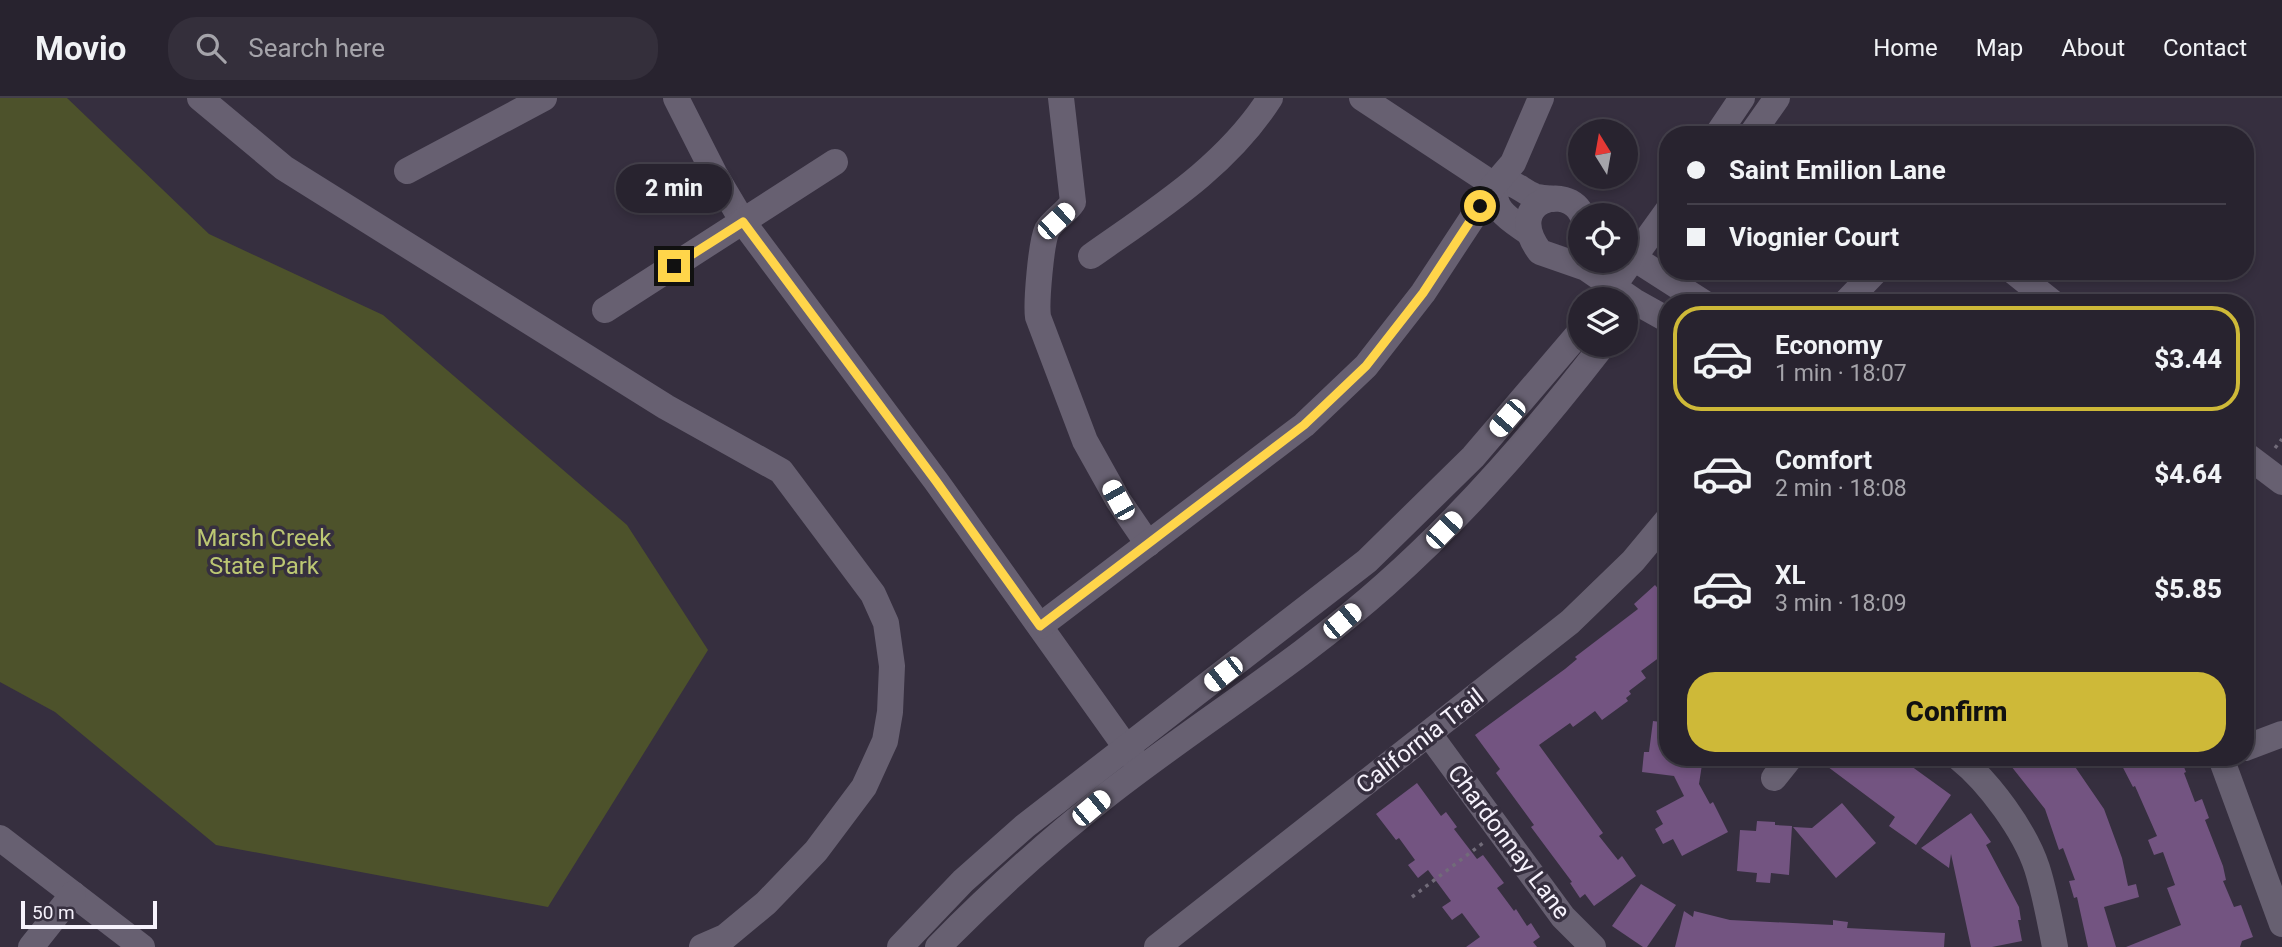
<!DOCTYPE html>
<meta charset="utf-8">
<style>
:root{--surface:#28232f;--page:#342f3b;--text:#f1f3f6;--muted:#a5a4aa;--line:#44404b;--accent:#ceb938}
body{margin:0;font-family:Roboto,sans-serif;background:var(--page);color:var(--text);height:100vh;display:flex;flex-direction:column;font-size:26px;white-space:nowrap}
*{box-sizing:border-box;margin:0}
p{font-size:23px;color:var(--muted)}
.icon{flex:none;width:38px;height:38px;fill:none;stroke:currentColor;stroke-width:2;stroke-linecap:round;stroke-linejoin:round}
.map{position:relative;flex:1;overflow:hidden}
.drawer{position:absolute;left:1659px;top:196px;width:595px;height:472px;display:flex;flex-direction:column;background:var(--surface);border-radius:28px;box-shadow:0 4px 10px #0003,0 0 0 2px var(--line)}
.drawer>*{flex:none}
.guide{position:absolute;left:1659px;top:28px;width:595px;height:154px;border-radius:28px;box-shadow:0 4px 10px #0003,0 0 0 2px var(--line);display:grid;align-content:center;height:154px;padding:0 28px;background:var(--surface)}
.needle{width:46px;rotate:349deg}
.fabs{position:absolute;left:1568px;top:21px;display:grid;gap:14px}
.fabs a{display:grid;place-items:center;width:70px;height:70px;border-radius:50%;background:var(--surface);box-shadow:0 4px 10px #0003,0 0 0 2px var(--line);font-size:35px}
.scale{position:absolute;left:21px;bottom:18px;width:136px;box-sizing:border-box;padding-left:7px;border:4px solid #f6f2fc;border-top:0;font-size:19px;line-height:24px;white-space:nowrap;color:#f6f2fc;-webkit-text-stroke:5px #362f3f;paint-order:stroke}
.end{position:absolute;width:32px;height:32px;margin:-16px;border:9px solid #ffd54a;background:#111;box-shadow:0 0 0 4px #111}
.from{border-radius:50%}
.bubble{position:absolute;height:49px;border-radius:24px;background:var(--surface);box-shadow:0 4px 10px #0003,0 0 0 2px var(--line);font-size:23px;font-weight:800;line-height:49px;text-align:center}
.car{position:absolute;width:21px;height:42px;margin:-21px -10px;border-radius:9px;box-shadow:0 0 5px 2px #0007;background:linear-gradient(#fff 24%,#345 0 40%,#fff 0 76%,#345 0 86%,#fff 0)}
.guide b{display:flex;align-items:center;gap:24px;height:66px;font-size:26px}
.guide b+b{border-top:2px solid var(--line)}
.guide i{width:18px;height:18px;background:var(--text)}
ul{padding:12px 0 0;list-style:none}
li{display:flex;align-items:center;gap:21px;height:105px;margin:0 14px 10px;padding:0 14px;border:4px solid transparent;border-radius:28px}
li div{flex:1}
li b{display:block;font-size:26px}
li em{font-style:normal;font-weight:800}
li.active{border-color:var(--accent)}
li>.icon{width:63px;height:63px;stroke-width:1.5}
.action{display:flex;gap:14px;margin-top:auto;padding:14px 28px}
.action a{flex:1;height:80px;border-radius:28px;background:var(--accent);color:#111;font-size:28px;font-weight:800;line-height:80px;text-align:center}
header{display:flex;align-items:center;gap:42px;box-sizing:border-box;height:98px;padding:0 35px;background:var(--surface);border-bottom:2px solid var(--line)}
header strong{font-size:33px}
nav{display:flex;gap:38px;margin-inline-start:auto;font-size:24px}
.search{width:490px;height:63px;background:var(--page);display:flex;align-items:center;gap:18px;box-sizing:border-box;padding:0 24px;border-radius:28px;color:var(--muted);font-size:26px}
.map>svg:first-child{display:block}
</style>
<header>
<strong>Movio</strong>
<div class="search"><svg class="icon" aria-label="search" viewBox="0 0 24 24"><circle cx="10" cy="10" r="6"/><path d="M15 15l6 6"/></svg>Search here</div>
<nav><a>Home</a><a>Map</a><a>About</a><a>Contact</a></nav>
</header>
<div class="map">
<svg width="2282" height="849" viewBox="0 0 2282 849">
<rect width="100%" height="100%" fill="#362f3f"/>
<path fill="#4d522b" d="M0 0H67L209 136 383 217 627 427 708 552 548 809 216 747 55 614 0 584Z"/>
<g fill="#735481">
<path d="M1655 487 1668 502V553L1641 573 1646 580 1629 593 1631 596 1626 600 1628 603 1602 622 1595 613 1573 629 1570 625 1539 647 1603 735 1599 738 1618 762 1622 758 1636 778 1594 808 1585 796 1580 800 1570 785 1572 784 1531 729 1534 727 1496 675 1500 671 1475 637 1565 571 1577 561 1575 559 1638 511 1634 506Z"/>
<path d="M1653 623 1668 625V660H1703L1699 686 1710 706 1713 704 1728 734 1682 758 1673 741 1663 746 1655 731 1663 726 1656 713 1684 698 1674 678 1642 674 1644 654H1649Z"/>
<path d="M1816 660H1900L1951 697 1916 747 1889 728 1895 719Z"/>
<path d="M2003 660H2069L2104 711 2122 760 2128 788 2136 786 2139 799 2104 809 2116 849H2088L2077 799 2074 800 2069 783 2075 782 2063 750 2059 752 2045 711 2011 668 2012 667Z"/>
<path d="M2118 660H2196L2184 669 2186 674 2184 675 2195 704 2202 701 2209 720 2205 722 2223 768 2226 782 2223 783 2234 809 2241 807 2253 839 2242 843 2240 849H2126L2181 827 2167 790 2175 787 2163 754 2154 757 2148 742 2157 738 2135 688 2133 689Z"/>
<path d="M1417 685 1441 718 1446 714 1457 729 1454 731 1477 761 1483 757 1504 785 1497 790 1514 813 1516 811 1527 828 1531 825 1540 839 1533 844 1537 849H1466L1480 839 1462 815 1452 822 1442 809 1451 803 1428 772 1418 780 1408 767 1415 762 1399 740 1396 742 1376 716Z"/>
<path d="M1842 705 1876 745 1836 780 1793 729 1812 730Z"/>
<path d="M1971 715 1991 744 1986 747 2019 809 2021 822H2018L2022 843 1992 849H1971L1951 756 1949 770 1921 750Z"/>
<path d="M1757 723 1775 724V727L1792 728 1789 777 1771 775 1770 785 1756 784 1757 775 1737 773 1740 732 1756 733Z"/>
<path d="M1641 786 1676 807 1647 849H1643L1612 828Z"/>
<path d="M1684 813 1693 819 1694 813 1730 822 1833 827V822L1848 824 1847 830 1945 835 1944 849H1675Z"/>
</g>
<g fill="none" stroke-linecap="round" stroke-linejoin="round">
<g stroke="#716b79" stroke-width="3.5" stroke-dasharray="3.5 5" stroke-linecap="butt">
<path d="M2275 350 2282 341"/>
<path d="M1412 799 1483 745"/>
</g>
<g stroke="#676071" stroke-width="26">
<path d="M200 0 284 70 666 309 781 373 873 496 886 525 892 568 890 614 885 643 864 689 816 753 766 805 725 839 702 849"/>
<path d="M676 0 714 75 743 124 936 383 1135 662"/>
<path d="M1061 0 1073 104C1066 115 1053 122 1047 132 1041 145 1036 205 1038 219L1085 343 1118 402 1148 446"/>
<path d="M1362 0 1494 87C1517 82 1516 90 1534 98 1540 100 1547 100 1553 101"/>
<path d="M1717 37 1742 0"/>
<path d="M1751 37 1777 0"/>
<path d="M407 73 544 0"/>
<path d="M1494 87C1493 113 1508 120 1528 134"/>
<path d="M1582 117C1568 84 1502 103 1540 154L1586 170 1634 203 1668 222"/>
<path d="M1626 155 1704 205"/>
<path d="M1091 158C1156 112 1226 69 1270 0"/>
<path d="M2013 173 2053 205"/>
<path d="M1604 201 1668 112"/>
<path d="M1845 205 1876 173"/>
<path d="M605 212 835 64"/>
<path d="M2245 356 2282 384"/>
<path d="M1040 528 1304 327 1366 268 1423 195 1494 87 1513 65 1541 0"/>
<path d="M1429 636 1563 819 1593 849"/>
<path d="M2245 650 2282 636"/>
<path d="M1959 660C1989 684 2025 733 2037 770 2045 795 2050 823 2055 849"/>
<path d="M2221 660 2282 826"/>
<path d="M1774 680 1790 660"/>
<path d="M0 740 142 849"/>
<path d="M31 849 73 796"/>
<path d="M900 849 963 783 1025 728 1367 463 1473 359 1580 234"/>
<path d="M938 849C991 795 1047 744 1107 697 1199 625 1299 564 1386 486 1467 414 1537 332 1603 247"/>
<path d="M1157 849 1570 524 1633 463 1668 421"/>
</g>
</g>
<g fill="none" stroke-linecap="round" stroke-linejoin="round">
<path stroke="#ffd54a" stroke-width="9" d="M674 168 743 124 936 383 1040 528 1304 327 1366 268 1423 195 1480 108"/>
</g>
<g text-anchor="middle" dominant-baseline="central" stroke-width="7" stroke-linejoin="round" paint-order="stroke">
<g font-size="24" fill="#bcc773" stroke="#362f3f">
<text x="264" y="440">Marsh Creek<tspan x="264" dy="28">State Park</tspan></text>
</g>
<g font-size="24" fill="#f6f2fc" stroke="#362f3f">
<text transform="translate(1420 643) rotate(-38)">California Trail</text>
<text transform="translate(1509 744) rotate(53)">Chardonnay Lane</text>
</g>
</g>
</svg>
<div class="fabs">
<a><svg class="needle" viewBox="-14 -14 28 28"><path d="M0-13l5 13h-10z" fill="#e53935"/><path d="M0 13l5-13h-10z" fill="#a5a4aa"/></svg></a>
<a><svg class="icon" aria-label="locate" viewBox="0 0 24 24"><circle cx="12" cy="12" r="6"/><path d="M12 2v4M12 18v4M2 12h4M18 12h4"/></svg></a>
<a><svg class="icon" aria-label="layers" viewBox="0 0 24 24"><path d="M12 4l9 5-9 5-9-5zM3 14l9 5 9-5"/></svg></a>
</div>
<div class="scale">50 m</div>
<i class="end from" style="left:1480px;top:108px"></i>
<i class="end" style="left:674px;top:168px"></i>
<div class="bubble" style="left:616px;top:66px;width:116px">2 min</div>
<i class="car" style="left:1056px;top:123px;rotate:47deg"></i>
<i class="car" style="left:1507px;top:320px;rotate:221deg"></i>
<i class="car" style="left:1118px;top:402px;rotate:331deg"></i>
<i class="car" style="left:1444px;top:432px;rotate:44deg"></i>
<i class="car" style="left:1342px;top:523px;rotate:50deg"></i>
<i class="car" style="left:1223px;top:576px;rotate:232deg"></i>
<i class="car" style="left:1091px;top:710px;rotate:50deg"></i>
<div class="guide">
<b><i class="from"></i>Saint Emilion Lane</b>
<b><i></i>Viognier Court</b>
</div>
<section class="drawer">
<ul>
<li class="active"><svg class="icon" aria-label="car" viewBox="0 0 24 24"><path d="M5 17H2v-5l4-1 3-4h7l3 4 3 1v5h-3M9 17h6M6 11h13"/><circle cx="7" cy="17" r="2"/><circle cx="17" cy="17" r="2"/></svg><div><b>Economy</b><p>1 min · 18:07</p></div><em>$3.44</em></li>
<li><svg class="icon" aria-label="car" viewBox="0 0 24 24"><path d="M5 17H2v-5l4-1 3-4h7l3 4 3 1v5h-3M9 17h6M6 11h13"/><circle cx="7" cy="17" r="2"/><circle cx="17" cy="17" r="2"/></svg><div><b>Comfort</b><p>2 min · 18:08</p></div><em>$4.64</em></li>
<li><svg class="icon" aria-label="car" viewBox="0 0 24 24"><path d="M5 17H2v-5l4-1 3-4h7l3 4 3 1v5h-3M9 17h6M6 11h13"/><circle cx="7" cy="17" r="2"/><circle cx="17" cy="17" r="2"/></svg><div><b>XL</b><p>3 min · 18:09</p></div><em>$5.85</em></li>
</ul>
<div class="action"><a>Confirm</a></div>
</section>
</div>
